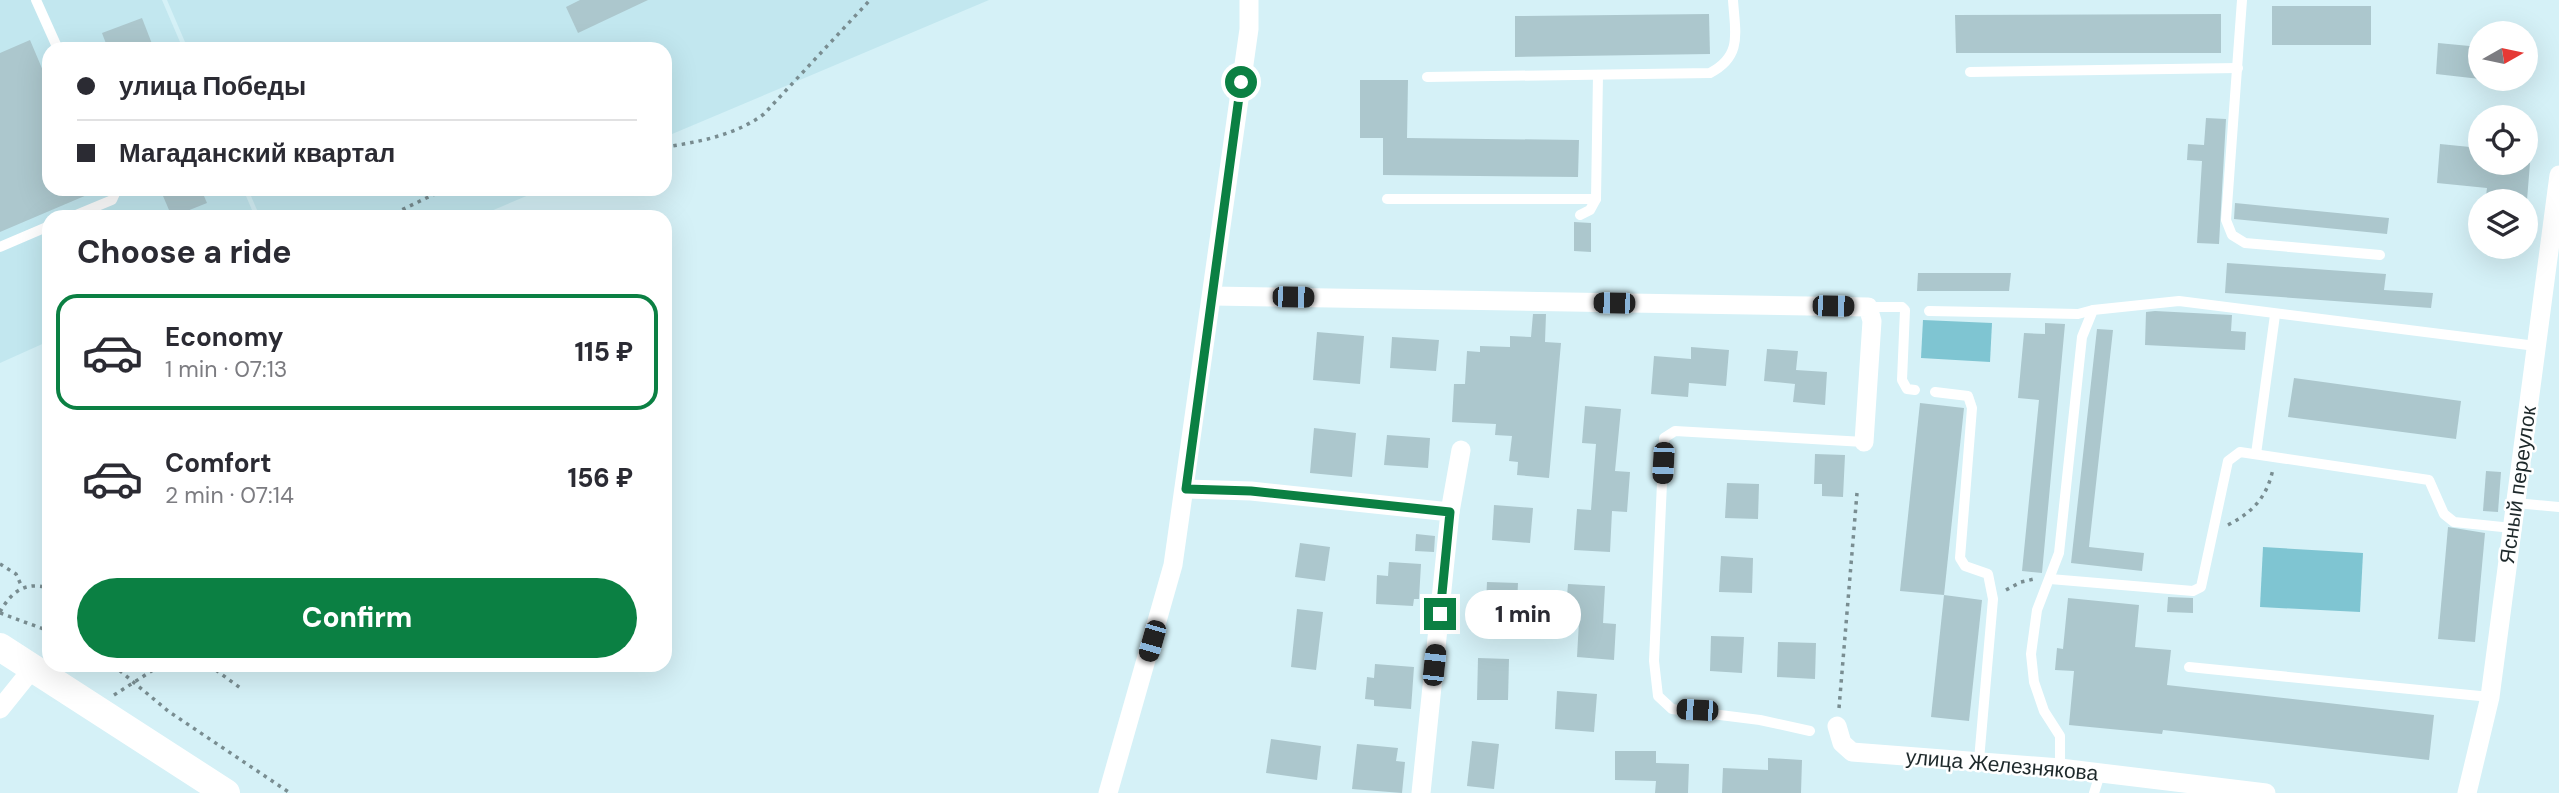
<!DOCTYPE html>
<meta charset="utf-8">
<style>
:root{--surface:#fff;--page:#f7f7f7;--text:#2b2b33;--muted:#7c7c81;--line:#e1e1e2;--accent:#0b8043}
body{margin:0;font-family:"DM Sans",sans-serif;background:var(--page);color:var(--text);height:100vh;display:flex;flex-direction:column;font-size:26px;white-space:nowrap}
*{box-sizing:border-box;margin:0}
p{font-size:23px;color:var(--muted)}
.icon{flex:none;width:38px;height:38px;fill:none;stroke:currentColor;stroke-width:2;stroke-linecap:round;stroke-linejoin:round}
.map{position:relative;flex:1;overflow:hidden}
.sheet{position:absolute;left:42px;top:210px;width:630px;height:462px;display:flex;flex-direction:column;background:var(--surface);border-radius:21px;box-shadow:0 7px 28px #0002}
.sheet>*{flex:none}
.hud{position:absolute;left:42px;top:42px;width:630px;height:154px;border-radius:21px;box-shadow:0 7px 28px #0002;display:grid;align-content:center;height:154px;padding:0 35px;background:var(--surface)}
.needle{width:46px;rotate:81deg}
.tools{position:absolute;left:2468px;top:21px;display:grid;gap:14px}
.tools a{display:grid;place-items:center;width:70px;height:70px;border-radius:50%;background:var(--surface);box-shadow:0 7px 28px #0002;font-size:35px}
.end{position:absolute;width:32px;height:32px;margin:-16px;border:9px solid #0b8043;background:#fff;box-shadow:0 0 0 4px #fff}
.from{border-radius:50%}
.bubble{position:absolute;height:49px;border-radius:24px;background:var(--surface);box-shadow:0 7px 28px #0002;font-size:23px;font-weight:800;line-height:49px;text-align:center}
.car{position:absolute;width:21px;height:42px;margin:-21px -10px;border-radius:9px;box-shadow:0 0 5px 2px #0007;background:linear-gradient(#222 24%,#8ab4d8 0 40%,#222 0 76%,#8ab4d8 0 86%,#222 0)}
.hud b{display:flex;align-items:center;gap:24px;height:66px;font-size:26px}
.hud b+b{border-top:2px solid var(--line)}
.hud i{width:18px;height:18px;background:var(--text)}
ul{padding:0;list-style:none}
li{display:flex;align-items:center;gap:21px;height:116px;margin:0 14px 10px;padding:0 21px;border:4px solid transparent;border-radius:21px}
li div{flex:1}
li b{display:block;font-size:26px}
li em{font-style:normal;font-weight:800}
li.on{border-color:var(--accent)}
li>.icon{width:63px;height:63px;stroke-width:1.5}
h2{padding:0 35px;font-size:32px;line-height:84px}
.button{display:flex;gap:14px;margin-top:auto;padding:14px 35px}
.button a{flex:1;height:80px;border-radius:42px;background:var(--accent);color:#fff;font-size:28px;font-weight:800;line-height:80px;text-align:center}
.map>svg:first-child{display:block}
</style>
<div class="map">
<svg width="2559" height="793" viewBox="0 0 2559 793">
<rect width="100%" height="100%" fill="#d5f1f7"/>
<g fill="#c2e7ef">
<path d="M0 0H162L183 49H49V189H243L255 217H49V341L0 363Z"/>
<path d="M167 0H989L665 137V49H188Z"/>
<path d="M248 189H543L477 217H260Z"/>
</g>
<g fill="#7fc5d2">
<path d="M1923 320 1992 323 1990 362 1921 358Z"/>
<path d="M2263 547 2363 553 2360 612 2260 607Z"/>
</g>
<g fill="#acc7cd">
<path d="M580 0H648L578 33 566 7Z"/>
<rect x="2272" y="6" width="99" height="39"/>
<path d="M1709 14 1710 54 1515 57V16Z"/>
<path d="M2221 14V53H1956L1955 15Z"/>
<path d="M142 18 154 49H108L102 33Z"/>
<path d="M30 40 49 85V189H101L0 232V53Z"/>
<path d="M2438 43 2480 47V79L2436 74Z"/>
<path d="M1360 80H1408L1407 138 1579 140 1578 177 1383 175V138H1360Z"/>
<path d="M2206 118 2226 119 2219 244 2197 243 2202 161 2187 160 2188 144 2204 145Z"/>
<path d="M2440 144 2480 148V163H2530L2527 200 2486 196 2487 188 2437 183Z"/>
<path d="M160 189H201L207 203 172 217Z"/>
<path d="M2235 203 2389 218 2387 234 2234 219Z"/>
<path d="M1574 222 1591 223V252L1574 251Z"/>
<path d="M2227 263 2386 274 2384 290 2433 293 2431 308 2225 293Z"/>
<path d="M1918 273H2011L2009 291H1917Z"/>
<path d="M2155 311 2232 315 2231 331 2246 332 2245 350 2145 345 2146 312Z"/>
<path d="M1533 314H1546L1545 342 1561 343 1549 478 1517 475 1518 462 1509 461 1512 436 1495 435 1496 424 1452 422 1454 384H1465L1467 351 1480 352V346L1510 347V336L1531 337Z"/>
<path d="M2045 323 2065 324 2042 573 2022 571 2039 400 2018 398 2024 333 2045 334Z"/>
<path d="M2097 329 2113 330 2089 547 2144 553 2142 571 2071 563Z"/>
<path d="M1317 332 1364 336 1360 384 1313 380Z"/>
<path d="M1392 337 1439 340 1436 371 1390 368Z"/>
<path d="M1691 347 1729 350 1726 386 1689 383 1688 397 1651 394 1654 356 1691 359Z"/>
<path d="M1767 349 1798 351 1796 370 1827 372 1825 405 1793 402 1795 384 1764 381Z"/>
<path d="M2294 378 2461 401 2456 439 2288 417Z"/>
<path d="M1920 403 1964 408 1944 595 1900 591Z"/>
<path d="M1585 406 1621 409 1615 471 1630 472 1627 512 1612 511 1610 552 1574 550 1577 509 1591 510 1596 444 1582 443Z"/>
<path d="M1314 428 1356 433 1352 477 1310 473Z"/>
<path d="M1387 435 1430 438 1428 468 1384 465Z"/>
<path d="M1815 454 1845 455 1843 497 1822 496V484H1814Z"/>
<path d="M2486 471 2501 472 2498 512 2483 511Z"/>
<path d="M1727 483 1759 484 1758 519 1725 518Z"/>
<path d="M1494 505 1533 508 1530 543 1492 540Z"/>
<path d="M2448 527 2485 533 2475 642 2438 639Z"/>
<path d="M1416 534 1435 536 1434 552 1415 551Z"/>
<path d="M1300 543 1330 547 1325 581 1295 577Z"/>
<path d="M1721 556 1753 558 1752 593 1719 592Z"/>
<path d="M1389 562 1421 564 1419 599H1414L1413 606 1376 604 1377 575 1388 576Z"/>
<path d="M1487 582 1518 583 1516 625 1485 624Z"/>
<path d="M1568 584 1605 586 1603 623 1616 624 1614 660 1577 657 1579 621 1565 620Z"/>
<path d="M1944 595 1982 600 1969 721 1931 717Z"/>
<path d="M2168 597 2193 598V613L2167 612Z"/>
<path d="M2068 598 2139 605 2135 647 2171 650 2167 685 2434 715 2429 760 2163 730 2162 734 2069 725 2074 671 2055 670 2057 648 2063 649Z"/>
<path d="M1297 609 1323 612 1316 670 1291 667Z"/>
<path d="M1711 636 1744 637 1742 673 1710 671Z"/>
<path d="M1778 642 1816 643 1815 679 1777 677Z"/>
<path d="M1478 658 1509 659 1508 700H1477Z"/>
<path d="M1375 664 1414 667 1411 709 1374 706V700L1365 699 1367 677 1374 678Z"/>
<path d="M1557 691 1597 694 1594 732 1555 729Z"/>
<path d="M1271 739 1321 746 1317 780 1266 773Z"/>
<path d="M1472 741 1499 744 1494 789 1467 786Z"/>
<path d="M1357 744 1398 748 1396 761 1405 762 1402 793 1352 789Z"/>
<path d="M1615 751H1656V763L1689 764 1688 793H1655L1656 781 1615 780Z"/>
<path d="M1768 758 1802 760 1801 793H1722L1723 768 1768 770Z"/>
</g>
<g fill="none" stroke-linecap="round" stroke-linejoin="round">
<g stroke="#798d91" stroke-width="3.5" stroke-dasharray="3.5 5" stroke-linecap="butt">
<path d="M665 147C699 142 736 135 764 114L870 0"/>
<path d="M387 217 445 189"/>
<path d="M2228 525C2253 512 2267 497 2273 469"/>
<path d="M0 564 16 574 22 587"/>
<path d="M2006 590 2021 582 2034 579"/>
<path d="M0 612C11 592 25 581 49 588"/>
<path d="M0 613 49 631"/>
<path d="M113 665 168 711 290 793"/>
<path d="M209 665 243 690"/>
<path d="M114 695 161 665"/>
<path d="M1839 708 1857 493"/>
</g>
<g stroke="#fff" stroke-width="10">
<path d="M36 0 58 49"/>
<path d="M2242 0 2226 220 2232 235 2245 243 2380 255"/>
<path d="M1970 72 2238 68"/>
<path d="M1427 77 1710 73C1743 56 1735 32 1733 0"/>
<path d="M1387 199H1596"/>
<path d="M1580 215 1590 210 1596 199 1598 75"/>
<path d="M71 217 112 200 117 189"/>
<path d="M0 247 49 226"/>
<path d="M1868 307H1902L1905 310 1902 380 1907 389 1915 390"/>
<path d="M1929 311 2078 314 2093 310"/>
<path d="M1935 392 1968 396 1972 408 1960 558 1965 566 1988 574 1993 599 1979 760"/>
<path d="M2256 454 2275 315"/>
<path d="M2516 503 2559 507"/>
<path d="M2050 579 2193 591 2201 587 2228 461 2240 452 2429 480 2444 514 2454 522 2512 528"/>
<path d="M2189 667 2490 697"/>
<path d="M1810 731 1760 720 1672 709 1658 696 1654 661 1664 438 1675 431 1864 442"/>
<path d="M2060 768V736L2044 711 2034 682 2031 654 2037 610 2059 553 2082 337 2093 310 2179 301 2536 346"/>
<path d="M2094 793 2100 774"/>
</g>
<g stroke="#fff" stroke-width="19">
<path d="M1212 296 1868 307 1872 321 1864 442"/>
<path d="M1186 489 1251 491 1450 512 1421 793"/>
<path d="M1450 512 1461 450"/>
<path d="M0 709 33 668"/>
<path d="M1837 726 1842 743 1852 752 2060 768 2266 793"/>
<path d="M1108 793 1173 565 1249 29V0"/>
<path d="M2467 793 2490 697 2559 175"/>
</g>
<path stroke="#fff" stroke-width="28" d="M0 647 226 793"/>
</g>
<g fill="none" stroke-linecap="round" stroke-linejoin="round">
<path stroke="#0b8043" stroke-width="9" d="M1241 82 1186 489 1251 491 1450 512 1440 614"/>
</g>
<g text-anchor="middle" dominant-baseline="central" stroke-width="5" stroke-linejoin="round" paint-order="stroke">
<g font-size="21" fill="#1e292b" stroke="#fff">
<text transform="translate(2518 485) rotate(-82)">Ясный переулок</text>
<text transform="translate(2002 765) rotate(5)">улица Железнякова</text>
</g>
</g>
</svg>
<div class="tools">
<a><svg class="needle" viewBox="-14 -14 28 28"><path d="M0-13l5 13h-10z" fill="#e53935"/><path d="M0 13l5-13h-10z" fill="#7c7c81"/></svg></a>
<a><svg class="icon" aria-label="locate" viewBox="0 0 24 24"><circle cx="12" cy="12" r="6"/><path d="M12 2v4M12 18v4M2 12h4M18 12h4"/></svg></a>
<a><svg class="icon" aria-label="layers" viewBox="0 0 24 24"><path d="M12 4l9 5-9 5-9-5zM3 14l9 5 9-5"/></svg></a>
</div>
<i class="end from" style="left:1241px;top:82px"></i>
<i class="end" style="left:1440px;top:614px"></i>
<div class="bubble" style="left:1465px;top:590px;width:116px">1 min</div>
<i class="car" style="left:1293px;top:297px;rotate:91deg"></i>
<i class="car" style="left:1614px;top:303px;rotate:271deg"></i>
<i class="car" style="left:1833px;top:306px;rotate:91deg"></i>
<i class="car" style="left:1663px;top:463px;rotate:183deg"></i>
<i class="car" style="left:1152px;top:641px;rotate:196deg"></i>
<i class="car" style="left:1434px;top:665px;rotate:6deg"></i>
<i class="car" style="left:1697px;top:710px;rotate:273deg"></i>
<div class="hud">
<b><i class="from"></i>улица Победы</b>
<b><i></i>Магаданский квартал</b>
</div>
<section class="sheet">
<h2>Choose a ride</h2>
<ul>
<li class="on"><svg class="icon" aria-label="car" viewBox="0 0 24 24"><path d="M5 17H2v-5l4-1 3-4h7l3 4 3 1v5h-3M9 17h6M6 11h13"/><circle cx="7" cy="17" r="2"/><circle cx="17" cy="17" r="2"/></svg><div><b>Economy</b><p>1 min · 07:13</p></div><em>115 ₽</em></li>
<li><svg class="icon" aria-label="car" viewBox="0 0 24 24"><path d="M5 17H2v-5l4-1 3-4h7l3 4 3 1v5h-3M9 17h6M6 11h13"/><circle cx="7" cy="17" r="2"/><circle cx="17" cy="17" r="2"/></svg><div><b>Comfort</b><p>2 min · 07:14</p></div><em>156 ₽</em></li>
</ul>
<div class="button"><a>Confirm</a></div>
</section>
</div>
